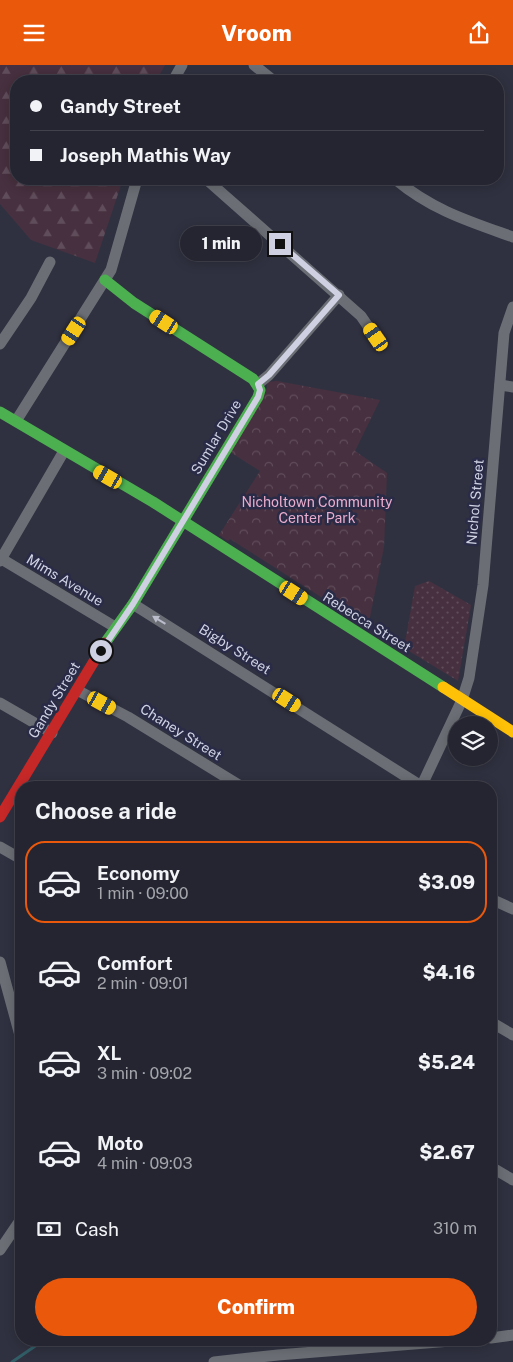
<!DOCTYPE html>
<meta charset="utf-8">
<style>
:root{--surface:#242530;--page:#2c2d38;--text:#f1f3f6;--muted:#a3a5ab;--line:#41424c;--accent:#ea580c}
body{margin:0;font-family:"Public Sans",sans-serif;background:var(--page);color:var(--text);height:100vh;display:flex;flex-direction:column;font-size:19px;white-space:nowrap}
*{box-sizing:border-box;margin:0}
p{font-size:16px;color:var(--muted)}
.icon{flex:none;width:28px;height:28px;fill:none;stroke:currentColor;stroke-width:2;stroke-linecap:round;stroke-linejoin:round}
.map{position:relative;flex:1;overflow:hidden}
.drawer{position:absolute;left:15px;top:716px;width:482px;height:565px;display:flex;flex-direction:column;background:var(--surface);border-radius:20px;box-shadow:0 2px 12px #0003,0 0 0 1px var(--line)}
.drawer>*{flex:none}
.banner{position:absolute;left:10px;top:10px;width:494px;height:110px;border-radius:20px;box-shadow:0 2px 12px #0003,0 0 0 1px var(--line);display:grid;align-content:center;height:110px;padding:0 20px;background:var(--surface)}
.fabs{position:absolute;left:448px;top:651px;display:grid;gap:10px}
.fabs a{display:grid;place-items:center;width:50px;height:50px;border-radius:50%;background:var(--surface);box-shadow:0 2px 12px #0003,0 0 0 1px var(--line);font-size:25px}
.end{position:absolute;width:22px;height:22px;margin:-11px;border:6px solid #cfd1e3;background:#111;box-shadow:0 0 0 2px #111}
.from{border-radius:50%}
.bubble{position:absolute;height:35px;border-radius:18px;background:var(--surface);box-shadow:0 2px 12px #0003,0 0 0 1px var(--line);font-size:16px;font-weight:800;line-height:35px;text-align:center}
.car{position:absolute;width:15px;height:30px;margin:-15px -8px;border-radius:6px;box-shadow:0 0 4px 1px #0007;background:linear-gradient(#f5c518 24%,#345 0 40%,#f5c518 0 76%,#345 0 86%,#f5c518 0)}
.banner b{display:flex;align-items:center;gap:18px;height:48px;font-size:19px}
.banner b+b{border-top:1px solid var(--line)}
.banner i{width:12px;height:12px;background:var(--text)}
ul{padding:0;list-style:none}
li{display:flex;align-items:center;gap:15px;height:82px;margin:0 10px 8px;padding:0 10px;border:2px solid transparent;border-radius:20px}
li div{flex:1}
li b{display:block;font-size:19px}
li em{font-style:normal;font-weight:800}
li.active{border-color:var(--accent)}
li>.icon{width:45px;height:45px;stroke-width:1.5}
h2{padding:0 20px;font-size:22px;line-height:60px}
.pay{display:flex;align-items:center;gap:12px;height:55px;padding:0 20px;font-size:19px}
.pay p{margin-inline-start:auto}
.action{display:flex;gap:10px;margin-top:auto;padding:10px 20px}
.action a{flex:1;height:58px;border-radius:30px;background:var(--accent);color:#fff;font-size:20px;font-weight:800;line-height:58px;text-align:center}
header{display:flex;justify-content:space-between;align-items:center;height:65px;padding:0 20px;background:var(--accent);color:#fff;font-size:22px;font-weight:800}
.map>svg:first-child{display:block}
</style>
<header><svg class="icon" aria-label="menu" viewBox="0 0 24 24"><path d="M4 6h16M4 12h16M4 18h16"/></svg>Vroom<svg class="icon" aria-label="share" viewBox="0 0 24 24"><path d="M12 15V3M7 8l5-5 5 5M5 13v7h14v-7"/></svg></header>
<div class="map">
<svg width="513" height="1297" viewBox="0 0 513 1297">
<defs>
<pattern id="forest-firs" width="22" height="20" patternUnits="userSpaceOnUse" patternTransform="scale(1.25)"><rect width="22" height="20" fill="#47303f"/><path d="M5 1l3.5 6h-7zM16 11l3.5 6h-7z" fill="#604d5b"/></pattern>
<pattern id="park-crowns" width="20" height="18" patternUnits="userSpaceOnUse" patternTransform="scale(1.25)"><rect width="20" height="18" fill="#47303f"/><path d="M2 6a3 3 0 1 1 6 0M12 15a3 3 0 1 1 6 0" fill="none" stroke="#604d5b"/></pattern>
<pattern id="garden-dots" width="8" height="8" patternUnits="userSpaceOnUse" patternTransform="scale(1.25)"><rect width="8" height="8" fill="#47303f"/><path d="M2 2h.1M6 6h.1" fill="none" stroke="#604d5b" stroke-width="1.8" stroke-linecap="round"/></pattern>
</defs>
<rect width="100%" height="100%" fill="#303140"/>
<path fill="url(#forest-firs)" d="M0 0H165L156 16H16V114H123L95 198 31 175 0 139Z"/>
<path fill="url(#park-crowns)" d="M277 316 380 335 355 386 387 408 384 482 368 562 230 474 228 476 219 470 260 406 230 387 267 323V317Z"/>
<path fill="url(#garden-dots)" d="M429 516 471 540 458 616 404 583 415 521Z"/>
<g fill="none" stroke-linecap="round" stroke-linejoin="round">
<path stroke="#315d67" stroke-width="3" d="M12 1297 44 1275"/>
<g stroke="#6b6f75" stroke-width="11">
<path d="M254 0 274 16"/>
<path d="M173 16 182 0"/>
<path d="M206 114 361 251 376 273"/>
<path d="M395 114C432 145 468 156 513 172"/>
<path d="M0 279 31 233 50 197"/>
<path d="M258 319 269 310 339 230"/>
<path d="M500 320 513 322"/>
<path d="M16 356 111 205 137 114"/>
<path d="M0 493 115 562"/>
<path d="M0 496 64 386"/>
<path d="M133 539 421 721"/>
<path d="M77 625 128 652 242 722"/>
<path d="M0 638 52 668"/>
<path d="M421 722 462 635 469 613 483 520 504 268 513 242"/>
<path d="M0 782 21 794"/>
<path d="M491 834 513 844"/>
<path d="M0 897 21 974"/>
<path d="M491 957 513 970"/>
<path d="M491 1102 513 1115"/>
<path d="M0 1185 21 1154"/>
<path d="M491 1273 513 1270"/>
<path d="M214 1297 278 1290 463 1275"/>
</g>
<g stroke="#4caf50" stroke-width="11">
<path d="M105 215 134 238 253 314 260 325 258 332 133 539 105 578"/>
<path d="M0 347 153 437 443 622"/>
</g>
<path stroke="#ffc107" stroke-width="11" d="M443 622 513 667"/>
<path stroke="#c62828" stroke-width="11" d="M0 752 105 578"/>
</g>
<defs><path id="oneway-solid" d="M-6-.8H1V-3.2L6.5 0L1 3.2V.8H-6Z" transform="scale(1.25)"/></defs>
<use fill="#bbbdcd" href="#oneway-solid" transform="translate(159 555) rotate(-149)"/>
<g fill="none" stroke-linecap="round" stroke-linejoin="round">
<path stroke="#cfd1e3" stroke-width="6" d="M101 586 133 539 258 332 260 325 258 319 269 310 339 230 280 179"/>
</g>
<g text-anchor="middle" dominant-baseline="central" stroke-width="5" stroke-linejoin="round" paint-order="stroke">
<g font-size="14" fill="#cfd1e3" stroke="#292b47">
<text transform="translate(216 372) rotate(-59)">Sumlar Drive</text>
<text transform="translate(475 437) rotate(-85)">Nichol Street</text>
<text transform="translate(65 515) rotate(31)">Mims Avenue</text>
<text transform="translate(367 557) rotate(32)">Rebecca Street</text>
<text transform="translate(235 584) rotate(32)">Bigby Street</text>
<text transform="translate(54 635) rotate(-59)">Gandy Street</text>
<text transform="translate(181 667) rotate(32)">Chaney Street</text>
</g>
<g font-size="14" fill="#ebadce" stroke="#292b47">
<text x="317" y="437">Nicholtown Community<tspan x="317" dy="16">Center Park</tspan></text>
</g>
</g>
</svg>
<div class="fabs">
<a><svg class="icon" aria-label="layers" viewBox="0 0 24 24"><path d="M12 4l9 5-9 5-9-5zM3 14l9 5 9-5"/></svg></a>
</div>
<i class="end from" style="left:101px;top:586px"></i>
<i class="end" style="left:280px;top:179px"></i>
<div class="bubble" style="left:180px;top:161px;width:82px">1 min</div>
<i class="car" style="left:164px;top:257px;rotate:303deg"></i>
<i class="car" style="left:74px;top:266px;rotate:213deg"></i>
<i class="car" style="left:376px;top:272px;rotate:325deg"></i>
<i class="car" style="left:108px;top:412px;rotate:300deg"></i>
<i class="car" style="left:294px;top:528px;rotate:123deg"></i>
<i class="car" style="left:287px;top:635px;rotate:122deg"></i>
<i class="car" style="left:102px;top:638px;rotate:119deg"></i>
<div class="banner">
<b><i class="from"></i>Gandy Street</b>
<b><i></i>Joseph Mathis Way</b>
</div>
<section class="drawer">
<h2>Choose a ride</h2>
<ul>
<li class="active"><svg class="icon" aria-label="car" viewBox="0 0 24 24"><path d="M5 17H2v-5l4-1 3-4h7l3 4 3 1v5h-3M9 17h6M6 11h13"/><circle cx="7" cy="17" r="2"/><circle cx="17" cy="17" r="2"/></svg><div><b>Economy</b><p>1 min · 09:00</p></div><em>$3.09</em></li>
<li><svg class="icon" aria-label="car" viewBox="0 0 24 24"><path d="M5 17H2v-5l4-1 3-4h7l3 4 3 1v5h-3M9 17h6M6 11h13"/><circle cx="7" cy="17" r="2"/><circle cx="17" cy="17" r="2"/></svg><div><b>Comfort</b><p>2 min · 09:01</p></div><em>$4.16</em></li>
<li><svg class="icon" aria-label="car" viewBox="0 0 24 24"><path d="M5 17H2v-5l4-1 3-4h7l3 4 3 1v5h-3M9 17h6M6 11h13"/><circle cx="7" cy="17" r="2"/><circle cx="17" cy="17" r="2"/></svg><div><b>XL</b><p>3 min · 09:02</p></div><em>$5.24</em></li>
<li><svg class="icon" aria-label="car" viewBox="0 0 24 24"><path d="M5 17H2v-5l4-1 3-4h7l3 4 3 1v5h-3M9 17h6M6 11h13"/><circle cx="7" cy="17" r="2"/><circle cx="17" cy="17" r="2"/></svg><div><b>Moto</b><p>4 min · 09:03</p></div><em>$2.67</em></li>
</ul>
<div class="pay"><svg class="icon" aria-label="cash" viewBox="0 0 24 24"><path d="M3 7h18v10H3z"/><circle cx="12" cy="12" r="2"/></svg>Cash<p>310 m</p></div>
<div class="action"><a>Confirm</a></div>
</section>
</div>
